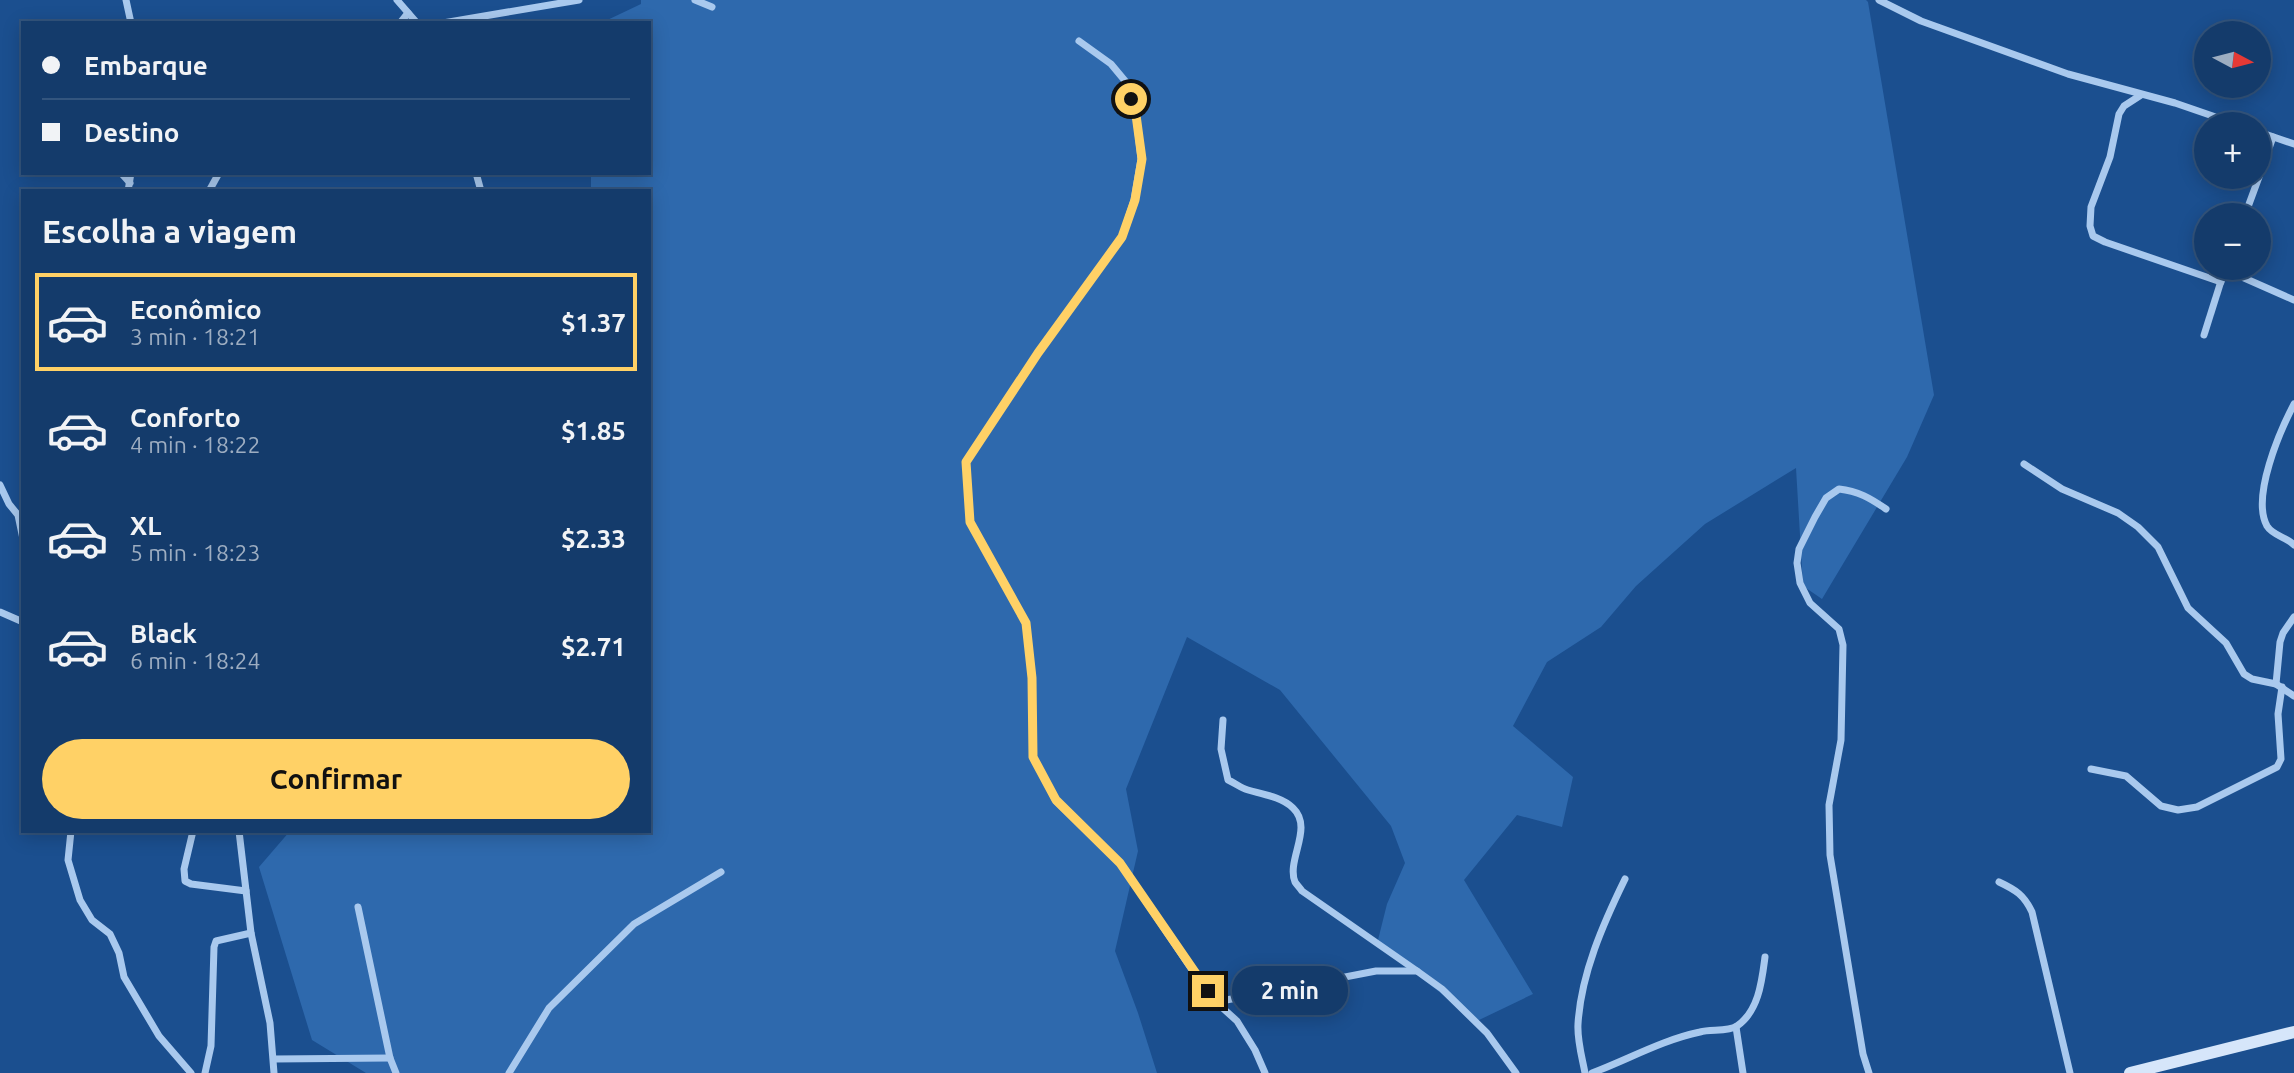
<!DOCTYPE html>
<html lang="pt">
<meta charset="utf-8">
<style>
:root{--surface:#143b6b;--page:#214673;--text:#f1f3f6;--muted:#9dadc1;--line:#33557e;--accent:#ffd166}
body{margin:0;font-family:Ubuntu,sans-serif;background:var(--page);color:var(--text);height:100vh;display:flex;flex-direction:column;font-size:26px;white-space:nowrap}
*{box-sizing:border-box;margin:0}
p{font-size:23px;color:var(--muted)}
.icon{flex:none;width:38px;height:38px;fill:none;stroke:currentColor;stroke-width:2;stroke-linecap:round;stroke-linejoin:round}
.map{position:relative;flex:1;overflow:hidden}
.drawer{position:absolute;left:21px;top:189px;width:630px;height:644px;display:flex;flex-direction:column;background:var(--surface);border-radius:0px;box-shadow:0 4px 18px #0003,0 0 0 2px var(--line)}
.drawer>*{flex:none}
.guide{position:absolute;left:21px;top:21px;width:630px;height:154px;border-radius:0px;box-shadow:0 4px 18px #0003,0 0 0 2px var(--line);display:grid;align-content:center;height:154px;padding:0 21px;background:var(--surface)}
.needle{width:46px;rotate:97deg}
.tools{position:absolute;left:2194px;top:21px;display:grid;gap:14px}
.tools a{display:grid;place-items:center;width:77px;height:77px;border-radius:50%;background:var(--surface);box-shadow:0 4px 18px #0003,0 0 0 2px var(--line);font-size:35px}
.end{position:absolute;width:32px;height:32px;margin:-16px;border:9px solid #ffd166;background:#111;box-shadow:0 0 0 4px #111}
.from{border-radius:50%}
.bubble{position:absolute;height:49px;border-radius:24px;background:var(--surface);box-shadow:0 4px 18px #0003,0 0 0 2px var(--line);font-size:23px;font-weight:600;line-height:49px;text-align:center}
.guide b{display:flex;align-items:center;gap:24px;height:66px;font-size:26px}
.guide b+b{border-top:2px solid var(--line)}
.guide i{width:18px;height:18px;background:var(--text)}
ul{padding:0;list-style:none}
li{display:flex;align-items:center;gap:21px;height:98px;margin:0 14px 10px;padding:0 7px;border:4px solid transparent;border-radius:0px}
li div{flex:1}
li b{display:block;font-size:26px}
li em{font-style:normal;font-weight:600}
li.current{border-color:var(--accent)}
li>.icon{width:63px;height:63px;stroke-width:1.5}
h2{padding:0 21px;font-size:32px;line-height:84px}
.cta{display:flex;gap:14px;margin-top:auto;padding:14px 21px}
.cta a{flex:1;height:80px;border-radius:42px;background:var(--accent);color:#111;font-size:28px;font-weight:600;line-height:80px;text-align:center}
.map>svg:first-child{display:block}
</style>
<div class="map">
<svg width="2294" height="1073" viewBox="0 0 2294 1073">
<rect width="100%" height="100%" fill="#1b4f8f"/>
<path fill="#2e69ad" d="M641 0H1866L1868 2 1934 395 1907 457 1822 599 1803 586 1796 468 1705 524 1636 586 1601 627 1547 662 1513 726 1573 777 1562 827 1517 815 1464 880 1533 994 1477 1021 1377 944 1387 904 1405 863 1391 826 1280 690 1187 637 1126 789 1138 851 1115 951 1138 1013 1157 1073H366L312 1040 259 867 290 831H649V191H591V173H649V23H601L641 4Z"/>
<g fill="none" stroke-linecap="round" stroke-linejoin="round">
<g stroke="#a9c9ee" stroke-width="7">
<path d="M126 0 131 23"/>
<path d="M397 0 417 23"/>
<path d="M695 0 712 7"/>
<path d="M1879 0 1921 21 2068 74 2175 103 2236 124"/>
<path d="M400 23 408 13"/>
<path d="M443 23 579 0"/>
<path d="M1079 41 1111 64 1126 82 1136 115 1141 159 1134 200 1122 237 1038 353 966 462 970 522 1026 623 1032 678 1033 757 1056 801 1120 863 1199 980 1216 1002 1237 1021 1255 1050 1265 1073"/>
<path d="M2141 95 2124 106 2119 114 2110 157 2091 207 2090 226 2093 236 2105 242 2221 282"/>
<path d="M2259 132 2294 144"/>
<path d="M121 173 130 183"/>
<path d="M476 173 481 191"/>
<path d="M2259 176 2273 137"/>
<path d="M128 191 131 173"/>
<path d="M209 191 219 173"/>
<path d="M2245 215 2259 177"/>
<path d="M2226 270 2294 300"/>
<path d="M2204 335 2222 278"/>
<path d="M2294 404C2280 431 2251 497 2267 526 2273 536 2287 537 2294 545"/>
<path d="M2024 464 2062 489 2118 513 2138 527 2158 547 2188 608 2226 643 2244 674 2252 679 2276 684 2294 696"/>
<path d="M0 485 9 504 18 515 23 539"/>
<path d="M0 612 23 622"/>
<path d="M2276 684 2280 642 2283 633 2294 617"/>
<path d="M1223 720 1221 749 1228 780C1235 783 1241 788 1248 790 1262 794 1282 797 1293 808 1314 828 1286 860 1295 882 1297 885 1300 888 1302 891L1417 971"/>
<path d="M2091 769 2126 776 2161 806 2178 810 2197 807 2277 767 2281 759 2278 714 2282 687"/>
<path d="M71 831 68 860 80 900 92 920 110 934 119 953 124 977 159 1036 191 1073"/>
<path d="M193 831 184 869 185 881 191 884 246 891"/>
<path d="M239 831 251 933 270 1023 274 1073"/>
<path d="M1999 882C2016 890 2024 895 2032 912L2070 1073"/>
<path d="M358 907 390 1058 396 1073"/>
<path d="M1216 1002 1376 971H1417L1442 989 1487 1033 1516 1073"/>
<path d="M1736 1027 1743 1073"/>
<path d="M274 1059 390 1058"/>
<path d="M205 1073 211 1046 214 947 216 941 251 933"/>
<path d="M509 1073 549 1008 634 924 721 872"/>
<path d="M1585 1073C1582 1057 1577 1040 1578 1024 1581 974 1603 924 1625 879"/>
<path d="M1592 1073C1629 1059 1662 1040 1700 1032 1711 1029 1728 1032 1737 1026 1759 1011 1762 980 1765 957"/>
<path d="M1869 1073 1863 1054 1830 855 1829 805 1841 740 1843 645 1839 629 1810 603 1800 583 1797 563 1799 549 1815 517 1826 498 1839 489C1858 491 1870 498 1886 509"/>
</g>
<path stroke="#d6e6fa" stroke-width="12" d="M2130 1073 2294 1032"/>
</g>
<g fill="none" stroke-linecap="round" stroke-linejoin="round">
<path stroke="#ffd166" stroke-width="9" d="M1131 99 1136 115 1142 159 1135 200 1122 237 1038 353 966 462 970 522 1026 623 1032 678 1033 757 1056 800 1120 863 1208 991"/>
</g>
</svg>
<div class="tools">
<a><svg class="needle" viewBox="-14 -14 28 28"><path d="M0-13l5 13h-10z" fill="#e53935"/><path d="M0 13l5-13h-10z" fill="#9dadc1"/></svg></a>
<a>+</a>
<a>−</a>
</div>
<i class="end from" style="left:1131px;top:99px"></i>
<i class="end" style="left:1208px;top:991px"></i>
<div class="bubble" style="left:1232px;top:966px;width:116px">2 min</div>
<div class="guide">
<b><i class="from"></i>Embarque</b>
<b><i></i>Destino</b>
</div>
<section class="drawer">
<h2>Escolha a viagem</h2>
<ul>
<li class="current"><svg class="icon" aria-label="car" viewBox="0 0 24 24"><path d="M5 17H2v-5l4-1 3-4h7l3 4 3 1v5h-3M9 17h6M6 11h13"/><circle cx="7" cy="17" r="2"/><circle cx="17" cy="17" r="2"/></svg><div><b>Econômico</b><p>3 min · 18:21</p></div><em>$1.37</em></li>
<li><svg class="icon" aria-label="car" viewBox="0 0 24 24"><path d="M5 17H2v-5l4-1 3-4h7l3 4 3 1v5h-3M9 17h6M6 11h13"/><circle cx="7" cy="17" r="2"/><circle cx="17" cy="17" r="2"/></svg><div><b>Conforto</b><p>4 min · 18:22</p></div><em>$1.85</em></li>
<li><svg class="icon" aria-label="car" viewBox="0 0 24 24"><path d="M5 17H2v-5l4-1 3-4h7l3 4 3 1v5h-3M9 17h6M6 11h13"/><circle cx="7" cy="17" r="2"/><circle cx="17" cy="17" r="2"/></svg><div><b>XL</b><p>5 min · 18:23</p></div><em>$2.33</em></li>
<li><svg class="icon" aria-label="car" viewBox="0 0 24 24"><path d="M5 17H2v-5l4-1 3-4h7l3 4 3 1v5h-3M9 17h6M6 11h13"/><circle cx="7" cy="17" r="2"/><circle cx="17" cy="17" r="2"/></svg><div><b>Black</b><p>6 min · 18:24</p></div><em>$2.71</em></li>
</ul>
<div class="cta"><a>Confirmar</a></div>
</section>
</div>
